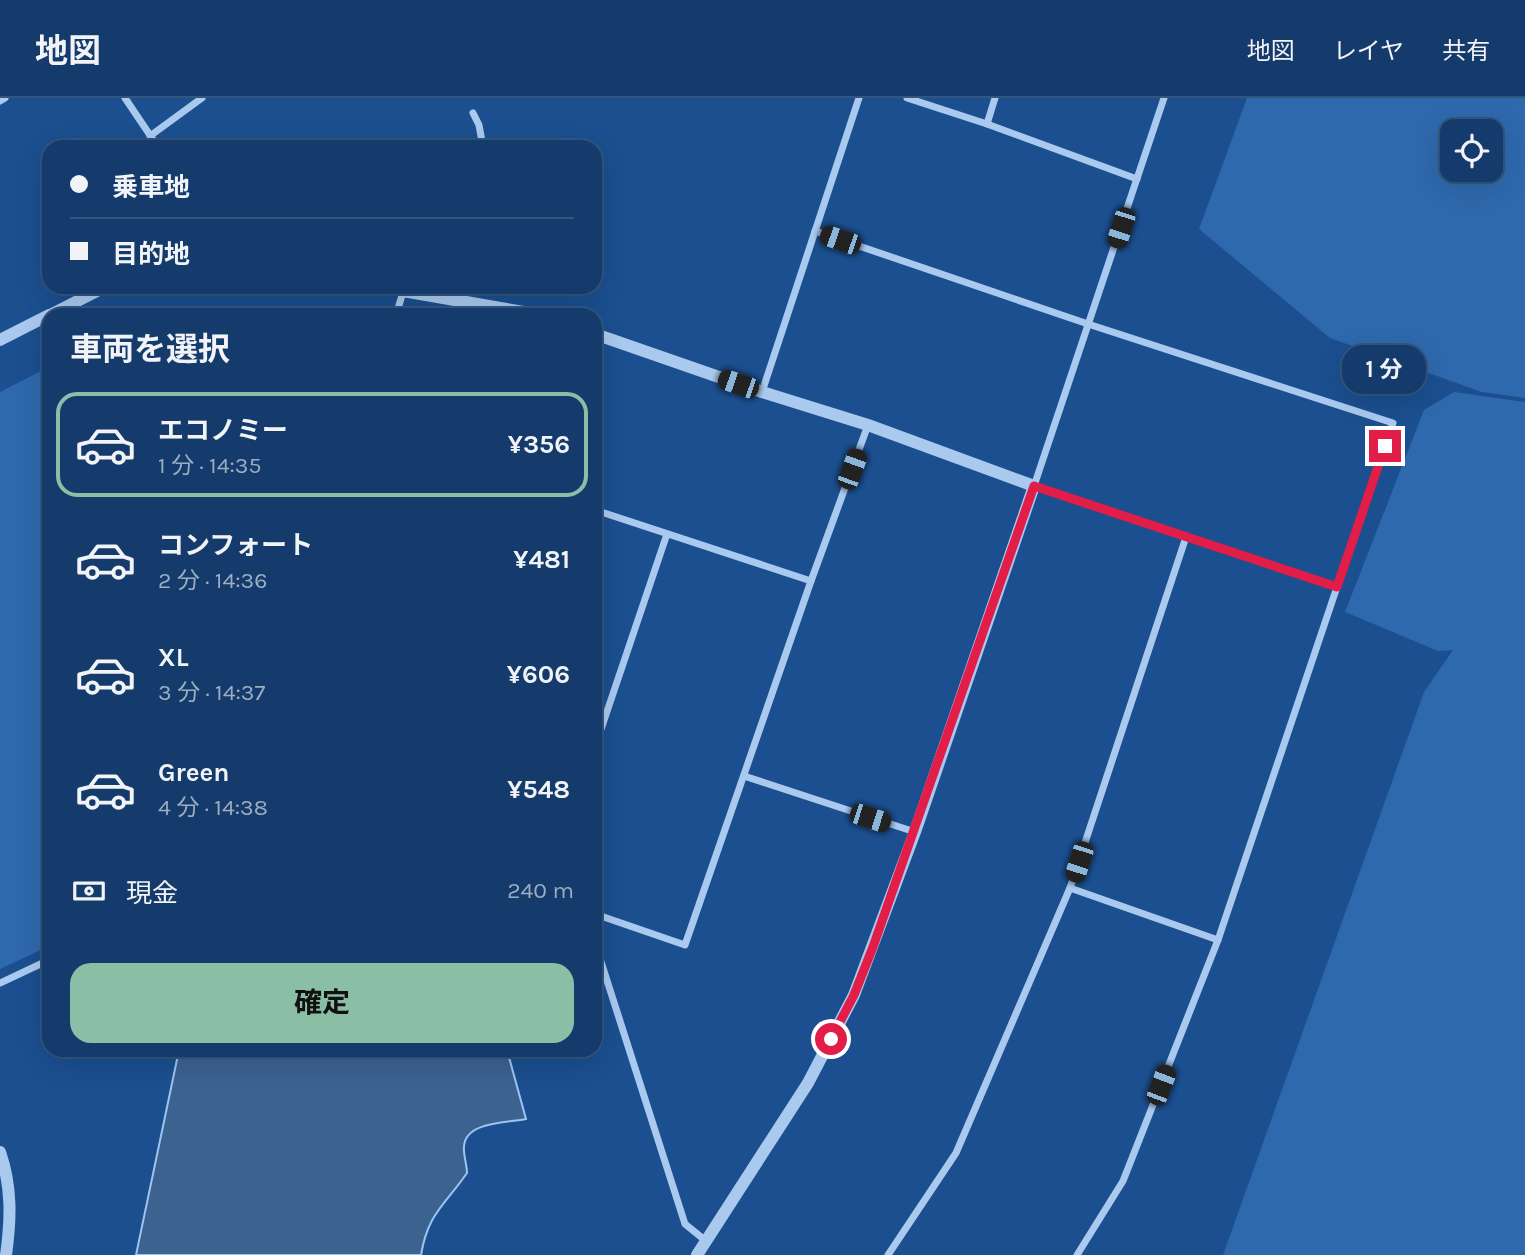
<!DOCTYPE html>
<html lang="ja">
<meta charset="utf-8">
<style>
:root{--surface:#143b6b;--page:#214673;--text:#f1f3f6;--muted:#9dadc1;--line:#33557e;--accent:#8abfa5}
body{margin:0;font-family:Karla,"Noto Sans JP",sans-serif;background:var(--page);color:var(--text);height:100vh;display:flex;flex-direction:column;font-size:26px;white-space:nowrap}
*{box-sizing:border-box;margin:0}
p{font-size:23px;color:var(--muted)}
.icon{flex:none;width:38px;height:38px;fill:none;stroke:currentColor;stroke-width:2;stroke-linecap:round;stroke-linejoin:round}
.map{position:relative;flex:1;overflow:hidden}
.panel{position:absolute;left:42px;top:210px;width:560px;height:749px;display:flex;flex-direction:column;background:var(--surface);border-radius:21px;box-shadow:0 7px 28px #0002,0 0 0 2px var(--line)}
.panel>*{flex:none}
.top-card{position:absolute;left:42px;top:42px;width:560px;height:154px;border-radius:21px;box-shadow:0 7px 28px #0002,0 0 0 2px var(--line);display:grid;align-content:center;height:154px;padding:0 28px;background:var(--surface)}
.buttons{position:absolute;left:1440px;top:21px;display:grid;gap:14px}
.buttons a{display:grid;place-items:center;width:63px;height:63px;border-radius:14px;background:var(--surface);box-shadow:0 7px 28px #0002,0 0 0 2px var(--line);font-size:35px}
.end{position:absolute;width:32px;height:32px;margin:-16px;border:9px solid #e11d48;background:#fff;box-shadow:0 0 0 4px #fff}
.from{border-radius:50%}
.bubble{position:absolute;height:49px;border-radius:21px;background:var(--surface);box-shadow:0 7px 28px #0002,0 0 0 2px var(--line);font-size:23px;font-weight:700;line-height:49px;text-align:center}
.car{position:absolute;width:21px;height:42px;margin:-21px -10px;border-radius:9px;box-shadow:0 0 5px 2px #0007;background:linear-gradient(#222 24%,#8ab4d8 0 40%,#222 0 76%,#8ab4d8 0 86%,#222 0)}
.top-card b{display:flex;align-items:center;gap:24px;height:66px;font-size:26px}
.top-card b+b{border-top:2px solid var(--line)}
.top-card i{width:18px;height:18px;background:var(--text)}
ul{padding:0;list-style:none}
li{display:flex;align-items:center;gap:21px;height:105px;margin:0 14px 10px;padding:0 14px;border:4px solid transparent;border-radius:21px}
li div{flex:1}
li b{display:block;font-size:26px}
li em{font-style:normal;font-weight:700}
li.on{border-color:var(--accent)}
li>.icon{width:63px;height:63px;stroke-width:1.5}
h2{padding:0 28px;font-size:32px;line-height:84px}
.pay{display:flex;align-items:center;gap:18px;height:77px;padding:0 28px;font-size:26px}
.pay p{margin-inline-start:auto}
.cta{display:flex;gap:14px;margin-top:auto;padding:14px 28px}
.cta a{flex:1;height:80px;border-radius:21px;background:var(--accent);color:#111;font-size:28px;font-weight:700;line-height:80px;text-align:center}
header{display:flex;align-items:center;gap:42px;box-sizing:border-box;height:98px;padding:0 35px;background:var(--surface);border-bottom:2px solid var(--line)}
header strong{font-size:33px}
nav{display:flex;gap:38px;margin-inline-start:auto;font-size:24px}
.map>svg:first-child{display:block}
</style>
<header>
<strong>地図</strong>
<nav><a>地図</a><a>レイヤ</a><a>共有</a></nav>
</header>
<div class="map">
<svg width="1525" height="1157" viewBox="0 0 1525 1157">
<rect width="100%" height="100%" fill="#1b4f8f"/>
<g fill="#2e69ad" fill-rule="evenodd">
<path d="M1247 0H1525V300L1482 294 1330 240 1199 131ZM1491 33V72H1452V33Z"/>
<path d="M49 269V848L0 871V294Z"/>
<path d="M1454 294 1525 304V1157H1223L1424 594 1453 552 1438 553 1345 514 1424 312Z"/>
</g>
<path fill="#3c6290" stroke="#9cc4f0" stroke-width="2" d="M179 952H507L526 1021C508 1025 466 1023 464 1048 463 1056 467 1067 467 1075 445 1107 428 1115 421 1157H136Z"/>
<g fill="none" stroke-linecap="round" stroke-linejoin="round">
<g stroke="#a9c9ee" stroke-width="7">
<path d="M125 0 158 49"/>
<path d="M907 0 987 26 995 0"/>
<path d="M0 3 5 0"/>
<path d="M473 15 479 27 483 49"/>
<path d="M987 26 1137 81"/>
<path d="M150 38 202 0"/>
<path d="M815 133 1088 226 1393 325 1337 489"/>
<path d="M386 189 403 193"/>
<path d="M396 217 404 191"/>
<path d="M762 294 859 0"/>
<path d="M595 412 811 483"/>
<path d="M595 649 667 436"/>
<path d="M744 678 915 734"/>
<path d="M1070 790 1186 439"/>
<path d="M595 816 685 847 811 483 868 327"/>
<path d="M595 845 685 1126 706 1143"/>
<path d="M0 885 49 862"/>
<path d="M888 1157 956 1055 1070 790 1218 842"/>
<path d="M1077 1157 1123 1083 1218 842 1337 489 1034 388 1164 0"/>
</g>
<g stroke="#a9c9ee" stroke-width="12">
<path d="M403 193 541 217"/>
<path d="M50 217 105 189"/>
<path d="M595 236 762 294 868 327 1034 388 915 734 854 897 808 985 697 1157"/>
<path d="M0 242 49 217"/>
<path d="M0 1054C12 1089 11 1121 6 1157"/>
</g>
</g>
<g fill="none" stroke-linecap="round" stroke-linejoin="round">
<path stroke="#e11d48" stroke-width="9" d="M831 941 854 897 873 849 1034 388 1337 489 1385 348"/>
</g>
</svg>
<div class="buttons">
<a><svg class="icon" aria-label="locate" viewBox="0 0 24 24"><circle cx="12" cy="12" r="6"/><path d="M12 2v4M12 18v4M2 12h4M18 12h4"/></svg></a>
</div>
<i class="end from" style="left:831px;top:941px"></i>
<i class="end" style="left:1385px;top:348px"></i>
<div class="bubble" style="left:1342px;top:247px;width:84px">1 分</div>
<i class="car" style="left:1121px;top:130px;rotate:198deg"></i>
<i class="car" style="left:840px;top:142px;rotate:289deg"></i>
<i class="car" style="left:738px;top:286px;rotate:289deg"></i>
<i class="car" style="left:852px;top:371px;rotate:20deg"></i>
<i class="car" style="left:870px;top:720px;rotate:108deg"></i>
<i class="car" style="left:1079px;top:764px;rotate:198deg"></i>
<i class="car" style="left:1161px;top:987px;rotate:21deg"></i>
<div class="top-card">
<b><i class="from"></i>乗車地</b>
<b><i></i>目的地</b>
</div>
<section class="panel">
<h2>車両を選択</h2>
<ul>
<li class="on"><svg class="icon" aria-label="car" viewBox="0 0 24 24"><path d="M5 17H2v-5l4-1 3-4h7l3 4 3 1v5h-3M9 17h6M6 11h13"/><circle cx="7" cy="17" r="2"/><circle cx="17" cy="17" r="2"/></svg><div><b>エコノミー</b><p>1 分 · 14:35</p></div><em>¥356</em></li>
<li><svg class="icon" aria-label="car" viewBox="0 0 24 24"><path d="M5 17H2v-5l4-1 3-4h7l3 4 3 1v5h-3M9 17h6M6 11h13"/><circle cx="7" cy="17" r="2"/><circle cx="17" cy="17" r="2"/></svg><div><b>コンフォート</b><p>2 分 · 14:36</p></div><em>¥481</em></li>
<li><svg class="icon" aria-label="car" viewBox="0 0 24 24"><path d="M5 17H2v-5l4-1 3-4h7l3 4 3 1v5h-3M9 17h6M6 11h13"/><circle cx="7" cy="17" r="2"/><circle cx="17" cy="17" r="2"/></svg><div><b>XL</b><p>3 分 · 14:37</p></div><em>¥606</em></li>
<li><svg class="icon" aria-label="car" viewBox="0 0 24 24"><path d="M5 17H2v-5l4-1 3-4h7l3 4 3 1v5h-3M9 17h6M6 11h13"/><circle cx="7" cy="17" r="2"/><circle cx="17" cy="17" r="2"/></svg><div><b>Green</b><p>4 分 · 14:38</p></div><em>¥548</em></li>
</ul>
<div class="pay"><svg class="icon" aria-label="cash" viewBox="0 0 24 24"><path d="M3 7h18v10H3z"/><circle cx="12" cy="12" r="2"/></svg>現金<p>240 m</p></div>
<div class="cta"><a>確定</a></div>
</section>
</div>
